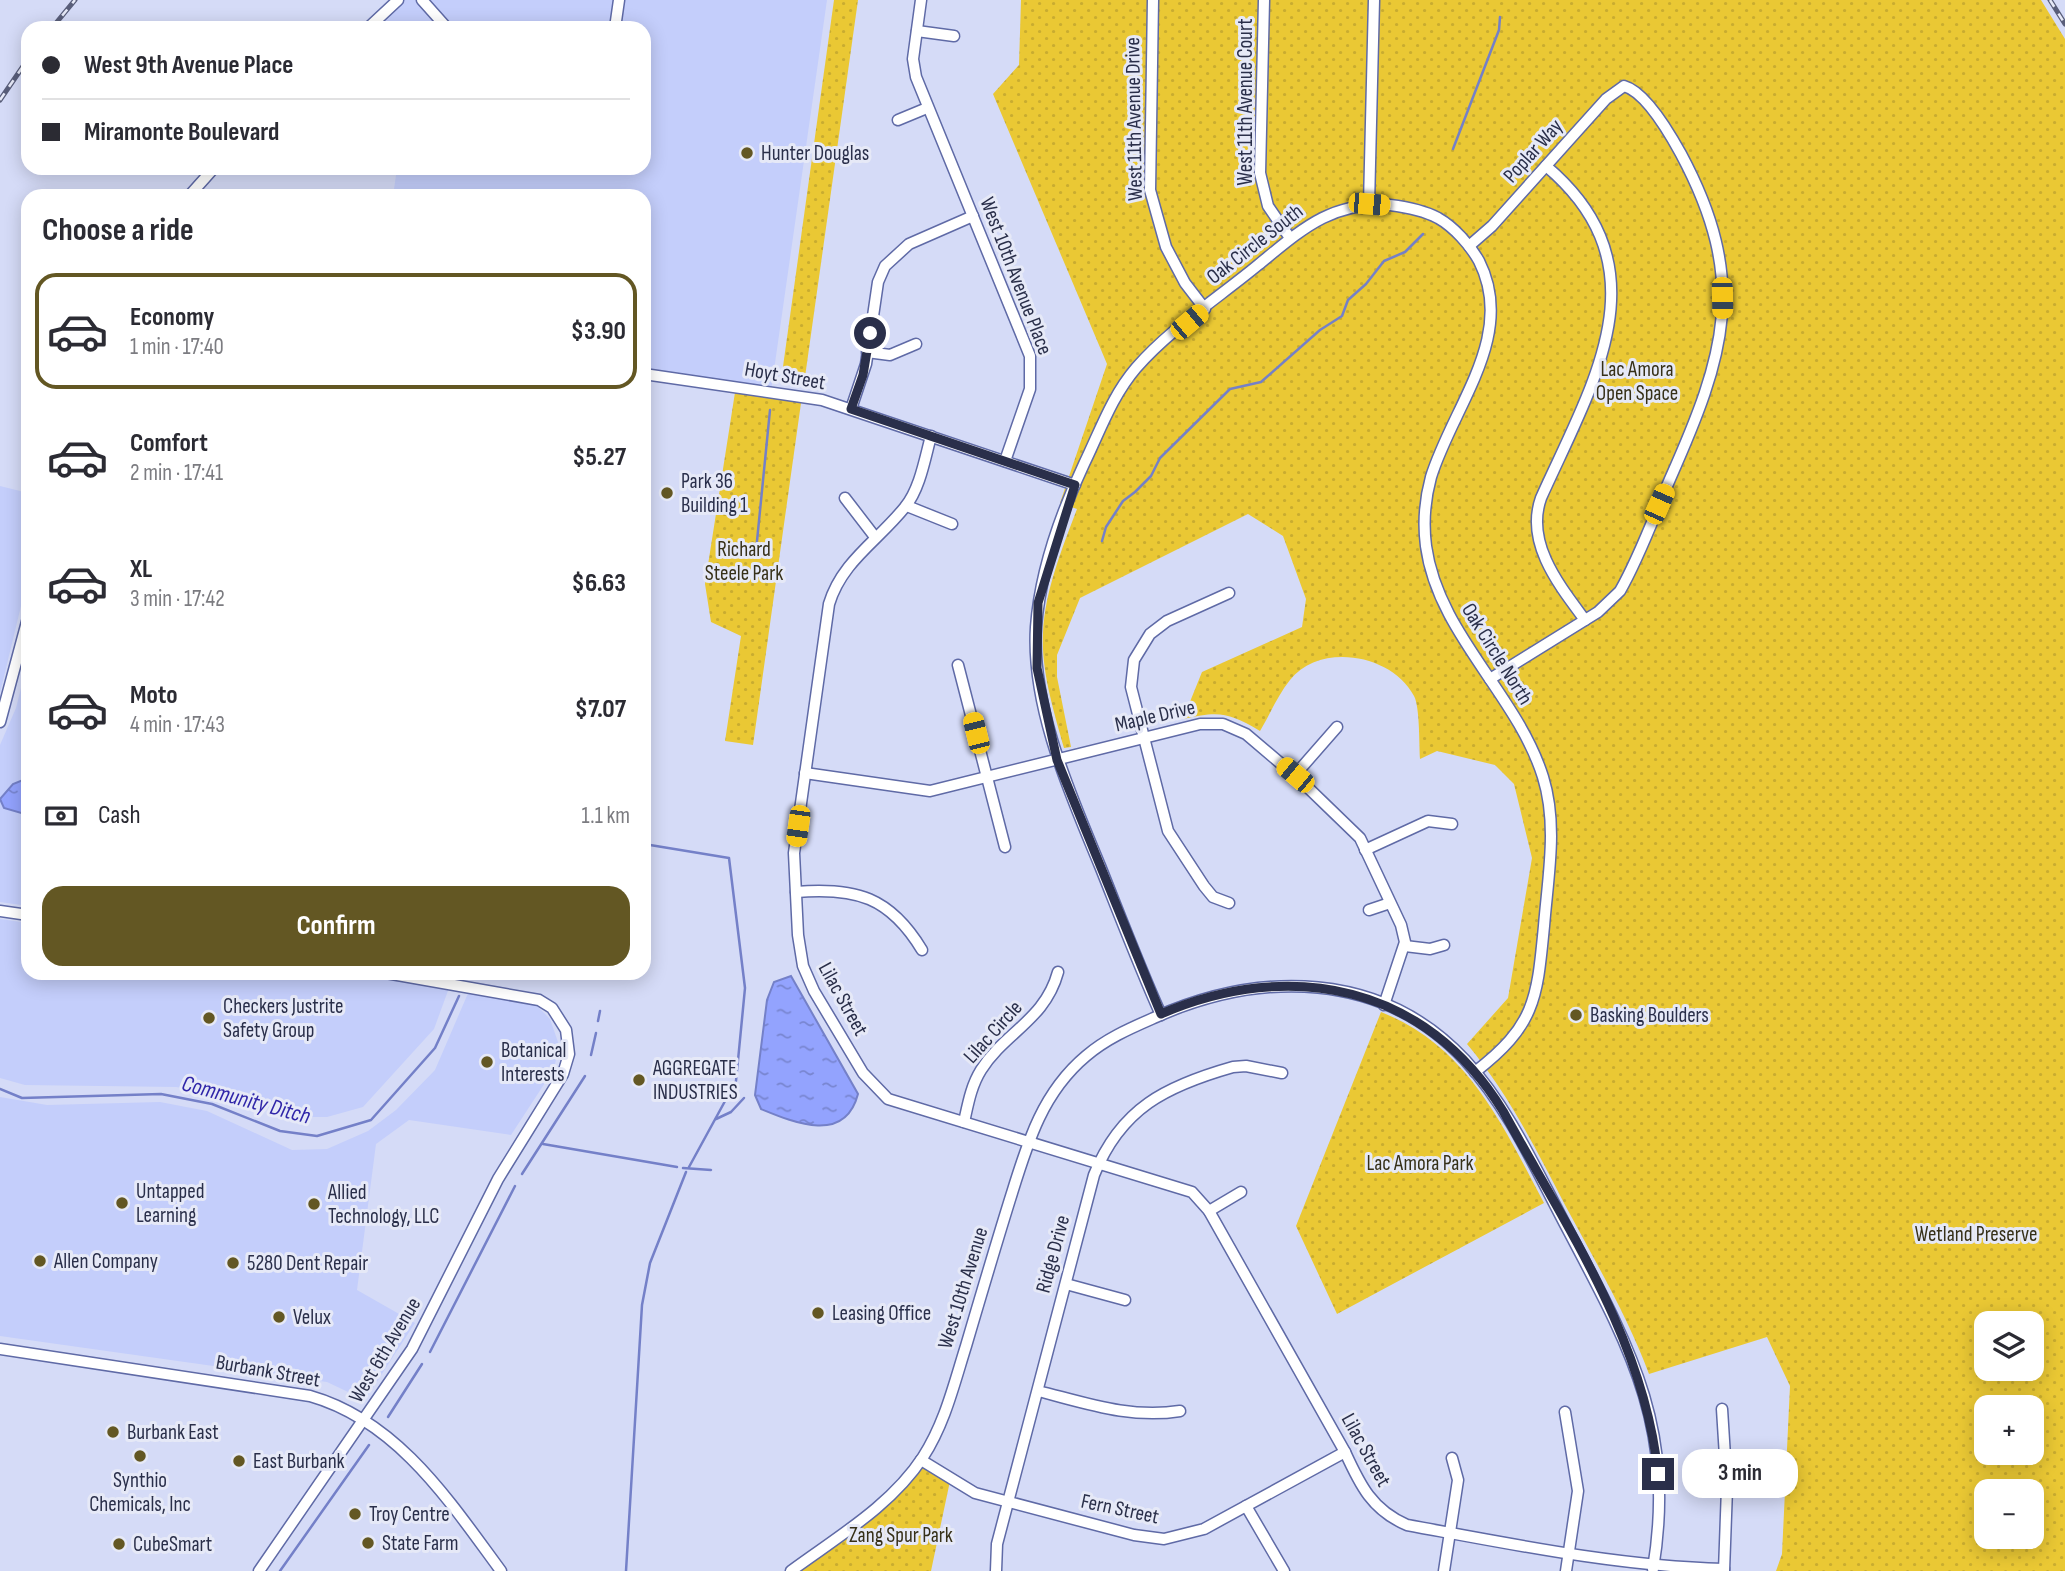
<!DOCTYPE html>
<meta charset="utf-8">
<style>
:root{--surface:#fff;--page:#f7f7f7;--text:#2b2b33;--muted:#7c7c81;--line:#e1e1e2;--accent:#635723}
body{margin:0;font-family:"Sofia Sans Condensed",sans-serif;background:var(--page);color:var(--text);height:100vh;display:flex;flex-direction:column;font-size:26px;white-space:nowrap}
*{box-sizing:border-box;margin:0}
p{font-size:23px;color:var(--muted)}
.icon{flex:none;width:38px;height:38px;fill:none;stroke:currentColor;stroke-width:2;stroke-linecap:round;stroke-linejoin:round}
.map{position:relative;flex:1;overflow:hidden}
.drawer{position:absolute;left:21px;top:189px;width:630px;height:791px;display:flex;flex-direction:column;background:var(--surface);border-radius:21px;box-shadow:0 4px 18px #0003}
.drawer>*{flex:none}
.guide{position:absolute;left:21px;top:21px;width:630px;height:154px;border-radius:21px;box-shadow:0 4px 18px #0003;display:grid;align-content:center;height:154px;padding:0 21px;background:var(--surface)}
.controls{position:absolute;left:1974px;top:1311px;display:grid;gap:14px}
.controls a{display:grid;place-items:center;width:70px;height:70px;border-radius:14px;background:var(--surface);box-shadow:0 4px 18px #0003;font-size:35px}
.end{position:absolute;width:32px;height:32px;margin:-16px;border:9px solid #2a2f4a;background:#fff;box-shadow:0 0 0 4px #fff}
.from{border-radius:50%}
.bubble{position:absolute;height:49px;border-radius:21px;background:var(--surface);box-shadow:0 4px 18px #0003;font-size:23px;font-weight:700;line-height:49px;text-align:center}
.car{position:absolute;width:21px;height:42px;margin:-21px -10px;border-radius:9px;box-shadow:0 0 5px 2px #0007;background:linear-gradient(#f5c518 24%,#345 0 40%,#f5c518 0 76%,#345 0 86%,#f5c518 0)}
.guide b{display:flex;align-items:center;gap:24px;height:66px;font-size:26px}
.guide b+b{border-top:2px solid var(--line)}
.guide i{width:18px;height:18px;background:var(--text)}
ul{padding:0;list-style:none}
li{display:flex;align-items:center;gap:21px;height:116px;margin:0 14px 10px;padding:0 7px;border:4px solid transparent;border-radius:21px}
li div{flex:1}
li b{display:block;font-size:26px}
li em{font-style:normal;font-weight:700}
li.active{border-color:var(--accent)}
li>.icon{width:63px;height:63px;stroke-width:1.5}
h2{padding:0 21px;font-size:32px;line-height:84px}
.pay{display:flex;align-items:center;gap:18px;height:77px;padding:0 21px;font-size:26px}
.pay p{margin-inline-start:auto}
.button{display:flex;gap:14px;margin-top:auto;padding:14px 21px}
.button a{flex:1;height:80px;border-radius:21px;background:var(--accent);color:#fff;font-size:28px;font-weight:700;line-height:80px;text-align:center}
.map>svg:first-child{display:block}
</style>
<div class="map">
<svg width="2065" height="1571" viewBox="0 0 2065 1571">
<defs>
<pattern id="park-dots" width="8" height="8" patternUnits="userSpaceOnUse" patternTransform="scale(1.75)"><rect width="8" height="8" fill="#eac834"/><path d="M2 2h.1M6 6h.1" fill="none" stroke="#c9ac30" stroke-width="1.8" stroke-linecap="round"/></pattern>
<pattern id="water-ripples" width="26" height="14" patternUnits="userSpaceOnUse" patternTransform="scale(1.75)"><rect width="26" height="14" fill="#93a3fe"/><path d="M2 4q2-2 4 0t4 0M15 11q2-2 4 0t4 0" fill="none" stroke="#7885d0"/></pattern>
</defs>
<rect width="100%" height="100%" fill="#d5dbf7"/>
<g fill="#c4cefb">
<path d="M398 0H827L771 391 644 374V196H393L397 168H644V28H368Z"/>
<path d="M0 486 28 493V577L0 693Z"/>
<path d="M28 660V906L0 902V745L16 708Z"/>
<path d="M0 919 28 923V973H352L449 988 434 1029 363 1107 327 1117H299L219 1093 176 1087 25 1085 0 1078Z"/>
<path d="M469 991 533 1002 550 1019 559 1045 554 1069 511 1135 409 1120 376 1144 357 1290 415 1323 365 1400 327 1382 0 1336V1097L47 1105 160 1102 207 1111 292 1150 327 1149 368 1131 396 1110 435 1070Z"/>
</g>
<g fill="url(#park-dots)" fill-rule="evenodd">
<path d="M834 0H858L804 384 781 381Z"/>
<path d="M1021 0H2041L2065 39V1571H1776L1782 1554 1790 1386 1767 1337 1649 1374C1627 1315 1595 1261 1565 1205 1536 1149 1508 1093 1467 1044L1508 998 1532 858 1514 784 1495 765 1437 751 1420 759C1419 745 1420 707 1414 696 1392 654 1320 642 1290 680 1278 695 1270 714 1260 731 1228 712 1219 711 1183 719L1202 672 1302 627 1306 599 1283 536 1248 514 1080 598 1057 655V677L1071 747 1064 748C1054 712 1041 671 1043 633 1045 590 1062 549 1077 509L1060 503 1107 364 993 94 1019 65ZM1986 1323H2032V1368H1986ZM1986 1407H2032V1452H1986ZM1986 1491H2032V1536H1986Z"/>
<path d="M736 386 802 396 753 745 725 741 741 636 711 622 705 584Z"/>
<path d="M1381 1012C1468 1046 1503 1126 1544 1203L1337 1314 1296 1226Z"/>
<path d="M921 1460 950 1481 931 1571H791L870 1514Z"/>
</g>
<g fill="url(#water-ripples)" stroke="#7480c8" stroke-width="2">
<path d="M28 778V815L4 808 0 799 13 784Z"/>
<path d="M791 976 858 1094C845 1144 795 1123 761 1109L755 1095 767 1000 774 982Z"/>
</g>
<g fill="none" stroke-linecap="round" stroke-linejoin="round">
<g stroke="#7480c8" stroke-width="2.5">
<path d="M1453 149 1499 30 1500 17"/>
<path d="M1102 541 1106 527 1123 501 1135 492 1151 476 1160 458 1230 389 1261 382 1320 330 1342 316 1348 300 1366 284 1384 261 1405 252 1423 234"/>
<path d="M756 551 770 410"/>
<path d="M644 844 729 858 745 988 736 1081 689 1167"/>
<path d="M598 1021 600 1011"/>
<path d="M591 1055 596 1033"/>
<path d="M0 1089 22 1098 161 1094 212 1104 280 1131 317 1136 371 1120 435 1048 459 996"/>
<path d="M716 1119 731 1112 744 1098"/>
<path d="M543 1144 677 1167"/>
<path d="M683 1168 711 1170"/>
<path d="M522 1174 585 1076"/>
<path d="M430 1352 515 1186"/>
<path d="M388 1417 422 1364"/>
<path d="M280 1571 369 1445"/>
<path d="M626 1571 642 1305 650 1263 686 1172"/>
</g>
<g stroke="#5f6aa6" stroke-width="13">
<g id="minor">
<path d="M422 0 447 28"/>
<path d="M921 0 913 59 916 77 1030 356V389L1005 461"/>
<path d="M1153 0 1150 190 1166 247 1185 283 1205 309"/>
<path d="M1264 0 1260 173 1268 206 1290 238"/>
<path d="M368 28 398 0"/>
<path d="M615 28 619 0"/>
<path d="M917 31 954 36"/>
<path d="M898 120 927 108"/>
<path d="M1546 166C1667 268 1592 384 1541 498 1525 543 1559 585 1585 620"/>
<path d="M189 196 214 168"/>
<path d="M1369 204 1374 0"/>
<path d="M1469 246 1492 226 1606 99 1624 86C1646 92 1670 134 1681 154 1749 281 1725 355 1670 479 1654 516 1640 556 1620 591L1598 612 1490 679"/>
<path d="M867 352 890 355 916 344"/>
<path d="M644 374 822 400 1075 485"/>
<path d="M851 409 866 364 878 282 885 266 909 244 973 216"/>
<path d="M931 436C925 458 920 489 905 507 878 541 842 561 829 604L794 853 798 935 803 966 814 991 863 1073 888 1099 1192 1192 1209 1211 1345 1452C1360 1485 1372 1510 1407 1525 1511 1544 1617 1566 1724 1569"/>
<path d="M845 498 875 537"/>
<path d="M907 506 952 524"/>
<path d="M958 665 1005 847"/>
<path d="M0 722 28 618"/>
<path d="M805 773 930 791 1200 724H1223L1246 734 1299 779 1360 838 1401 925 1405 942 1384 1005"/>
<path d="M1295 775 1337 727"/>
<path d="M1365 850 1428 821 1452 824"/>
<path d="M796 892C856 887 890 897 922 950"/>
<path d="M1229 903 1213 897 1204 886 1168 831 1131 687 1134 660 1150 634 1167 621 1229 593"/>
<path d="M1369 910 1390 903"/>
<path d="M0 911 28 915"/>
<path d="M1405 946 1430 949 1444 945"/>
<path d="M1161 1015C1139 966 1120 916 1100 866 1070 793 1031 707 1036 627 1040 573 1061 513 1084 464 1100 431 1112 396 1136 368 1170 329 1218 298 1258 265 1301 230 1331 201 1390 205 1406 207 1423 210 1438 218 1454 227 1470 245 1479 261 1517 336 1453 406 1431 477 1425 499 1423 523 1426 546 1438 634 1517 694 1543 777 1558 825 1548 876 1544 926 1537 998 1536 1025 1475 1072"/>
<path d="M964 1122C968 1104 971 1086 981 1070 1005 1032 1045 1020 1058 972"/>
<path d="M1209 1211 1241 1192"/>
<path d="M1066 1284 1125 1300"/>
<path d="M0 1349 310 1396C398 1421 450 1502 501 1571"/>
<path d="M1038 1391C1086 1403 1130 1419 1180 1411"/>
<path d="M1722 1409 1727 1488 1724 1571"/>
<path d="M1565 1412 1578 1491 1566 1571"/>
<path d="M921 1460 975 1493 1134 1535 1164 1539 1204 1529 1345 1452"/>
<path d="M1246 1506 1284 1571"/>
<path d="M259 1571 412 1349 498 1179 563 1074 569 1054 566 1030 552 1008 539 1000 386 973"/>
<path d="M791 1571C837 1537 891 1506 923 1457 945 1423 954 1384 966 1346 981 1295 996 1244 1012 1193 1028 1141 1043 1092 1086 1056 1107 1038 1131 1028 1156 1017 1260 971 1381 970 1465 1060 1510 1109 1537 1172 1568 1230 1631 1349 1676 1429 1653 1569"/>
<path d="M996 1571 997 1544 1094 1175C1121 1108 1166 1086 1233 1067L1246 1066 1282 1073"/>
<path d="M1444 1571 1458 1480 1452 1458"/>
</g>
</g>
<use href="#minor" stroke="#fff" stroke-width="10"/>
<g stroke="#595e7a" stroke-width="5">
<g id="rail">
<path d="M2050 0 2065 24"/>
<path d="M52 28 75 0"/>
<path d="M0 100 28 59"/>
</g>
</g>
<use href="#rail" stroke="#e6e9f7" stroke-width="2.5" stroke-dasharray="8" stroke-linecap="butt"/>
</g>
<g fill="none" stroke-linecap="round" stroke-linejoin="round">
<path stroke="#2a2f4a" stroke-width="9" d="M870 333 863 375 851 409 1075 485 1038 603 1037 668 1057 760 1161 1014C1291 958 1426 985 1503 1111 1566 1226 1645 1341 1658 1474"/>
</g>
<g fill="#635723" stroke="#e6e9f7" stroke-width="2.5">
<circle cx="747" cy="153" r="7"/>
<circle cx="667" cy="493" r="7"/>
<circle cx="1576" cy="1015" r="7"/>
<circle cx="209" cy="1018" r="7"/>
<circle cx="487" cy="1062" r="7"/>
<circle cx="639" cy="1080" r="7"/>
<circle cx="122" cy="1203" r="7"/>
<circle cx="314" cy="1204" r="7"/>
<circle cx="40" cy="1261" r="7"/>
<circle cx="233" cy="1263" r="7"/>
<circle cx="818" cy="1313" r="7"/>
<circle cx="279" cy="1317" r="7"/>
<circle cx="113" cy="1432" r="7"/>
<circle cx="140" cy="1456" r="7"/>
<circle cx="239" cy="1461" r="7"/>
<circle cx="355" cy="1514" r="7"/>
<circle cx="368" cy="1543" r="7"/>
<circle cx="119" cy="1544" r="7"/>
</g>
<g text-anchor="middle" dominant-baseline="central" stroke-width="6" stroke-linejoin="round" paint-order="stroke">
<g font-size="21" fill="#2a2f4a" stroke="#e6e9f7">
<text transform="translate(1245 102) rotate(-90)">West 11th Avenue Court</text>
<text transform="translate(1134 119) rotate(-91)">West 11th Avenue Drive</text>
<text transform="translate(1533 151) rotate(-48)">Poplar Way</text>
<text transform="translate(1255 244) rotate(-38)">Oak Circle South</text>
<text transform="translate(1016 276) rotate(69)">West 10th Avenue Place</text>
<text transform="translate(785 376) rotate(10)">Hoyt Street</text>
<text transform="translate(1497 654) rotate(58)">Oak Circle North</text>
<text transform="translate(1155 716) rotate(-13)">Maple Drive</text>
<text transform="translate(843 999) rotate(61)">Lilac Street</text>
<text transform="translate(993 1032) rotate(-48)">Lilac Circle</text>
<text transform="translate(1053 1254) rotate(-75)">Ridge Drive</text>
<text transform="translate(963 1288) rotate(-73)">West 10th Avenue</text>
<text transform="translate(385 1350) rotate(-59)">West 6th Avenue</text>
<text transform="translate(268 1371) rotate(10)">Burbank Street</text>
<text transform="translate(1366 1450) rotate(61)">Lilac Street</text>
<text transform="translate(1120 1509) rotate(12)">Fern Street</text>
</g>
<g font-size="21" fill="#2a2f4a" stroke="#e6e9f7" text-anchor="start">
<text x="761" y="153">Hunter Douglas</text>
<text x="681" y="481">Park 36<tspan x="681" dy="24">Building 1</tspan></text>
<text x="223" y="1006">Checkers Justrite<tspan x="223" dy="24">Safety Group</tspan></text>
<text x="1590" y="1015">Basking Boulders</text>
<text x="501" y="1050">Botanical<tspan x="501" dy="24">Interests</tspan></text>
<text x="653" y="1068">AGGREGATE<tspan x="653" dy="24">INDUSTRIES</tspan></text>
<text x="136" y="1191">Untapped<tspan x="136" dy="24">Learning</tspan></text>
<text x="328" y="1192">Allied<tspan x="328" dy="24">Technology, LLC</tspan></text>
<text x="54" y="1261">Allen Company</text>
<text x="247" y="1263">5280 Dent Repair</text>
<text x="832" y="1313">Leasing Office</text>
<text x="293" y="1317">Velux</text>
<text x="127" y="1432">Burbank East</text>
<text x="253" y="1461">East Burbank</text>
<text x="140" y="1480" text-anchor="middle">Synthio<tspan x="140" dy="24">Chemicals, Inc</tspan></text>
<text x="369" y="1514">Troy Centre</text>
<text x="382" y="1543">State Farm</text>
<text x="133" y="1544">CubeSmart</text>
</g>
<g font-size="21" fill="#363018" stroke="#e6e9f7">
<text x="1637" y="369">Lac Amora<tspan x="1637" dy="24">Open Space</tspan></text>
<text x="744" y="549">Richard<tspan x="744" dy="24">Steele Park</tspan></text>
<text x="1420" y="1163">Lac Amora Park</text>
<text x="1976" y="1234">Wetland Preserve</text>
<text x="901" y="1535">Zang Spur Park</text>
</g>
<g font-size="23" font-style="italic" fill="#3026a9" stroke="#e6e9f7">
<text transform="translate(246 1100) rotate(15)">Community Ditch</text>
</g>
</g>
</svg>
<div class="controls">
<a><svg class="icon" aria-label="layers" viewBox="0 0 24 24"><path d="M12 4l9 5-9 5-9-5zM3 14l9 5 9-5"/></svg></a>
<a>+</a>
<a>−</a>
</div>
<i class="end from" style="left:870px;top:333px"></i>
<i class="end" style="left:1658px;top:1474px"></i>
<div class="bubble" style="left:1682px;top:1449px;width:116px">3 min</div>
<i class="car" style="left:1369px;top:204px;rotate:95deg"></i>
<i class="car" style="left:1722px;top:298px;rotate:179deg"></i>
<i class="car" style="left:1189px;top:322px;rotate:50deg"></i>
<i class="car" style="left:1659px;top:504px;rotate:24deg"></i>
<i class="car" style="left:976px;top:733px;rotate:346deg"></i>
<i class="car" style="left:1295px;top:775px;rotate:310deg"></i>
<i class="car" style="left:798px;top:826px;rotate:188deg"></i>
<div class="guide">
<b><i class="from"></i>West 9th Avenue Place</b>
<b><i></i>Miramonte Boulevard</b>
</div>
<section class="drawer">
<h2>Choose a ride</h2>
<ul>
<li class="active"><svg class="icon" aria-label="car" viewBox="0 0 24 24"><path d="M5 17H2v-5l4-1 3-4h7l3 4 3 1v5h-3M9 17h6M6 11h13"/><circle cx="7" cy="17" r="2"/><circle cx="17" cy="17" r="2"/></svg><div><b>Economy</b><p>1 min · 17:40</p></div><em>$3.90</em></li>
<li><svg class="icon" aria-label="car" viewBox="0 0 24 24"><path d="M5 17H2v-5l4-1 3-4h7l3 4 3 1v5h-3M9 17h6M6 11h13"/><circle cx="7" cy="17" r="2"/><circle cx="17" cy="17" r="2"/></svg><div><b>Comfort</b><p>2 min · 17:41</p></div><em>$5.27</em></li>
<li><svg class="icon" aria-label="car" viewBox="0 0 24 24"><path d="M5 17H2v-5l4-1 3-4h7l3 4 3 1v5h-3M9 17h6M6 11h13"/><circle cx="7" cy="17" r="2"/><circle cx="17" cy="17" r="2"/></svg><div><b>XL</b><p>3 min · 17:42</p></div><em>$6.63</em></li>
<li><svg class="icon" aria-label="car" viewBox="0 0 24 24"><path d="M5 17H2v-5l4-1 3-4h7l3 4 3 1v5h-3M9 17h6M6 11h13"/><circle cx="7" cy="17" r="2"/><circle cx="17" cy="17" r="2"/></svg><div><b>Moto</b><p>4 min · 17:43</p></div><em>$7.07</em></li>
</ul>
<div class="pay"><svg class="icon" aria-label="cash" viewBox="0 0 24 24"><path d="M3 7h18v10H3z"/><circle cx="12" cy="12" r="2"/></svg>Cash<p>1.1 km</p></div>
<div class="button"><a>Confirm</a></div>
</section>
</div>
